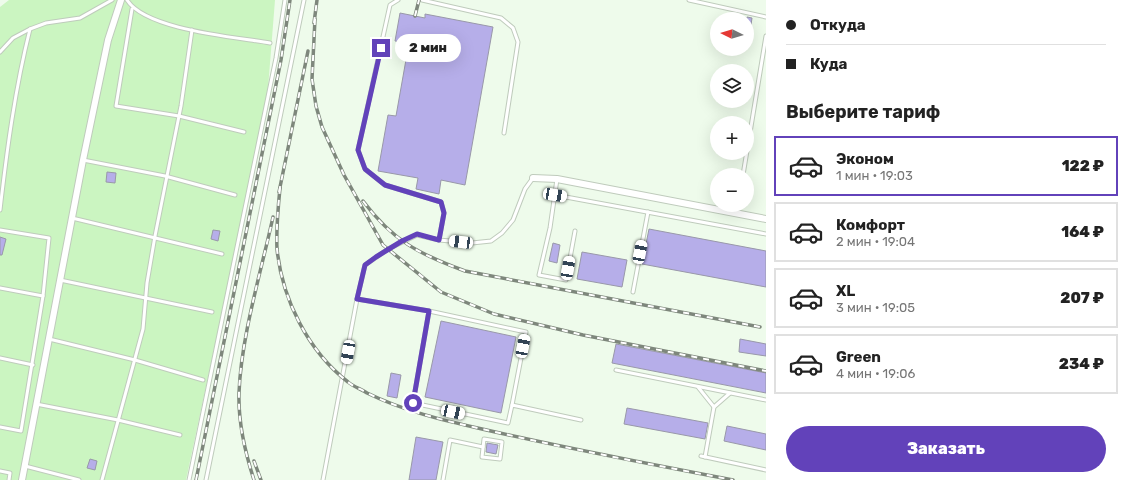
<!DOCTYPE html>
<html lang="ru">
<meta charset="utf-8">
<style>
:root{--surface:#fff;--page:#f2f2f2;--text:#222;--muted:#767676;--line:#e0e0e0;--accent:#6242ba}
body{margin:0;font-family:Rubik,sans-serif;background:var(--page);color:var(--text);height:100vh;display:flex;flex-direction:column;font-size:15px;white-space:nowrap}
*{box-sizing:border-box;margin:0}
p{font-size:13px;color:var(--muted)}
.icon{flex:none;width:22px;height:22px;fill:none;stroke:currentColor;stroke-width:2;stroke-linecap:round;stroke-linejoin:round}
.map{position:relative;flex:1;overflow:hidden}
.details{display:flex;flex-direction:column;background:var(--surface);width:360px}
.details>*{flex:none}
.top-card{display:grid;align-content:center;height:88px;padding:0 20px;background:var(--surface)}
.needle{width:26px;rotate:275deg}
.buttons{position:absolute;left:710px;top:12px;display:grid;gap:8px}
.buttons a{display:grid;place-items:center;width:44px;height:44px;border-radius:50%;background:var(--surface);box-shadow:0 4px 16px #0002;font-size:20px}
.end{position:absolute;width:18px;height:18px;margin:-9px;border:5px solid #6242ba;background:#fff;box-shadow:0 0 0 2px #fff}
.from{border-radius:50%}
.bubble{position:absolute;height:28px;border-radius:14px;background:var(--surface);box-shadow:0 4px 16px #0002;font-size:13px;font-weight:800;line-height:28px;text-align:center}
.car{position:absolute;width:12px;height:24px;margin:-12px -6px;border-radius:5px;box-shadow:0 0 3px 1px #0007;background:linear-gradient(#fff 24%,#345 0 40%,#fff 0 76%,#345 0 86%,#fff 0)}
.top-card b{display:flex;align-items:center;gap:14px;height:38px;font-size:15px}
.top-card b+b{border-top:1px solid var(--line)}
.top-card i{width:10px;height:10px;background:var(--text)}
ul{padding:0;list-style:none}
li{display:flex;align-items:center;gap:12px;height:60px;margin:0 8px 6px;padding:0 12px;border:2px solid var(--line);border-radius:0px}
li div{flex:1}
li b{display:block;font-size:15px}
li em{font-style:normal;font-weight:800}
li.selected{border-color:var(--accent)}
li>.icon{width:36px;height:36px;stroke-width:1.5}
h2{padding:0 20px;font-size:18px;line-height:48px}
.cta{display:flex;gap:8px;margin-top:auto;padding:8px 20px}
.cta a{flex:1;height:46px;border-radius:24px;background:var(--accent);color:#fff;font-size:16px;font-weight:800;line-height:46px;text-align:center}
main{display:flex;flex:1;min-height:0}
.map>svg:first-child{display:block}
</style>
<main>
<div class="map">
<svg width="766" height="480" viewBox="0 0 766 480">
<rect width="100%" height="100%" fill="#eefbeb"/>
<path fill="#cbf5c1" d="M9 0H275L267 101 186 480H0V7Z"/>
<g fill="#b6aee9" stroke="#9998a9">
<path d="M400 13 425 18V14L493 27 465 185 441 180 439 194 416 189 418 178 378 171 388 115 396 116 407 54 417 56 419 45 395 41Z"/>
<path d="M747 17 752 18 750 32H747Z"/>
<path d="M107 172 116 173 115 183 106 182Z"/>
<path d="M649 229 766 251V287L642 264Z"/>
<path d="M213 230 220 231 218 241 211 239Z"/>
<path d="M0 237 6 239 2 255H0Z"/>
<path d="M553 243 560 245 557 263 549 261Z"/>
<path d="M582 252 627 260 622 287 577 279Z"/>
<path d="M441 321 516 337 501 413 425 397Z"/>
<path d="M740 339 766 344V356L739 352Z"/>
<path d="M616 344 766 373V393L612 363Z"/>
<path d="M391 373 401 375 397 398 387 396Z"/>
<path d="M627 408 708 423 705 439 624 424Z"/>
<path d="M727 426 766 434V450L724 441Z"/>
<path d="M416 437 443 442 436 480H409Z"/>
<path d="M487 443 498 445 496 454 486 452Z"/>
<path d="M90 459 97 461 95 470 87 468Z"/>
</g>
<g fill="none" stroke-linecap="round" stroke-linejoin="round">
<g stroke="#bfcbbc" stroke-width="5">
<g id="lane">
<path d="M127 0C146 30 235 37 270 43"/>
<path d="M398 0 390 5 358 150 365 169 385 185 441 202 444 213 439 240"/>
<path d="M422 0 501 18 513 28 518 42 504 133"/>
<path d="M689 0 766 17"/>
<path d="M132 9 116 106 179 116 244 132"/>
<path d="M0 52 13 38 30 29 46 23 80 18 112 0"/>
<path d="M83 160 165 176 235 195"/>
<path d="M743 175 766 36"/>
<path d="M557 179 550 228 539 275 566 280 575 231"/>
<path d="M555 195 766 234"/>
<path d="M0 210C7 149 15 89 30 29"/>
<path d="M736 212 738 205"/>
<path d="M72 218 222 254"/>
<path d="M0 230 49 238 43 296 21 431 0 427"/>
<path d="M60 280 212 312"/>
<path d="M0 288 43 296"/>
<path d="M633 292 648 212"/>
<path d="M357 299 429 311 413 403 508 423 512 405 581 420"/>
<path d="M429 311 526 332 512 405"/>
<path d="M49 339 135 360 203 380"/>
<path d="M0 358 33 365"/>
<path d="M616 370 766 400"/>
<path d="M698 387 714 407"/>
<path d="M36 404 118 420 180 435"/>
<path d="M484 439 502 442 500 459 482 457Z"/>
<path d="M701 456 766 470"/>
<path d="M705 457 714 407 730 393"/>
<path d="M25 466 79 480"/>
<path d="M0 471 10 473 9 480"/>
<path d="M102 480 143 329 147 283 155 236 181 106 192 30"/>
<path d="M189 480 276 58 285 0"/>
<path d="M206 480 304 0"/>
<path d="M323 480 357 299 365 265 388 249 417 235 439 240 472 243 491 241 502 233 513 220 525 189 533 178"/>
<path d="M443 480 450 440 483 447"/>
</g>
</g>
<g stroke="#bfcbbc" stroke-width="8">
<g id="street">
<path d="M533 178 557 179 766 219"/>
<path d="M22 480 83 160 108 40 121 0"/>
</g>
</g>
<use href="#lane" stroke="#fff" stroke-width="3"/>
<use href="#street" stroke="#fff" stroke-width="6"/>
<g stroke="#7e877c" stroke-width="3.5">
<g id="rail">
<path d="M415 16 419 0"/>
<path d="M315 19 312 79 316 106 322 127 344 175 383 245 441 292 494 314 583 335 766 371"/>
<path d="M314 23 317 0"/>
<path d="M280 188C278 208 276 229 277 249 282 299 308 351 348 382 354 387 361 389 367 393 404 411 442 420 482 429 565 448 649 464 733 480"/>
<path d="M279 192 308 51"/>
<path d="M363 201C393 241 419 254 465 271L760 327"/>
<path d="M254 461 261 480"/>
<path d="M196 480 281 60 290 0"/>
<path d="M254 480C245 452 238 423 239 393 241 337 261 272 273 217"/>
</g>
</g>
<use href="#rail" stroke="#fff" stroke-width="2" stroke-dasharray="6" stroke-linecap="butt"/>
</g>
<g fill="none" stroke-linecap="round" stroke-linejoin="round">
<path stroke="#6242ba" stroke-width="5" d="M381 48 358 150 365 169 385 185 441 202 444 213 439 240 417 234 402 241 376 257 365 265 357 299 429 311 413 403"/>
</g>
</svg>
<div class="buttons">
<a><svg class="needle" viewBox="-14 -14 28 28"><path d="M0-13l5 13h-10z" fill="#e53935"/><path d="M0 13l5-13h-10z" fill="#767676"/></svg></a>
<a><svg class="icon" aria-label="layers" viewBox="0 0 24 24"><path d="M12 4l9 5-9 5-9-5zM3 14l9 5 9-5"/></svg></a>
<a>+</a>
<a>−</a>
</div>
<i class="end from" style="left:413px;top:403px"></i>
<i class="end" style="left:381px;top:48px"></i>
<div class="bubble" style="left:395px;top:34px;width:66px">2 мин</div>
<i class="car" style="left:555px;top:195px;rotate:100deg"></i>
<i class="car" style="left:461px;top:242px;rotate:277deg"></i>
<i class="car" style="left:640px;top:252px;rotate:11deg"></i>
<i class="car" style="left:568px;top:268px;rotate:10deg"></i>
<i class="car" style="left:523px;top:346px;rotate:11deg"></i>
<i class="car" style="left:348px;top:352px;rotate:190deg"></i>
<i class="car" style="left:453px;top:412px;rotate:102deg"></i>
</div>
<section class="details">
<div class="top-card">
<b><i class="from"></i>Откуда</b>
<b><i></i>Куда</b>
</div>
<h2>Выберите тариф</h2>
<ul>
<li class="selected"><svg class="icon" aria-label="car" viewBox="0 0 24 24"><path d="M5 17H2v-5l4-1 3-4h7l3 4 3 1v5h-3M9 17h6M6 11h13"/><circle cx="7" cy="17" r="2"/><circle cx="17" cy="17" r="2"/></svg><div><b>Эконом</b><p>1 мин · 19:03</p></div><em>122 ₽</em></li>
<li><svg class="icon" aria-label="car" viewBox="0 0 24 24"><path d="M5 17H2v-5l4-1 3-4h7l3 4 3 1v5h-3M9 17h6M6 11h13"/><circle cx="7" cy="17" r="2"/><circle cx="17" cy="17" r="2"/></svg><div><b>Комфорт</b><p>2 мин · 19:04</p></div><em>164 ₽</em></li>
<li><svg class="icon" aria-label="car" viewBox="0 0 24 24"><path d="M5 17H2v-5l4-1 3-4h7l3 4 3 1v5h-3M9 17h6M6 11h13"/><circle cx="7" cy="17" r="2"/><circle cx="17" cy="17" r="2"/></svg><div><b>XL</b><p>3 мин · 19:05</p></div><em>207 ₽</em></li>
<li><svg class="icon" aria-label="car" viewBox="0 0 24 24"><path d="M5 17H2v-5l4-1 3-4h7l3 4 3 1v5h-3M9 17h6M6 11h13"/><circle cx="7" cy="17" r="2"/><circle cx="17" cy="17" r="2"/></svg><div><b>Green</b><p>4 мин · 19:06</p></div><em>234 ₽</em></li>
</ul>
<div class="cta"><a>Заказать</a></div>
</section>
</main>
